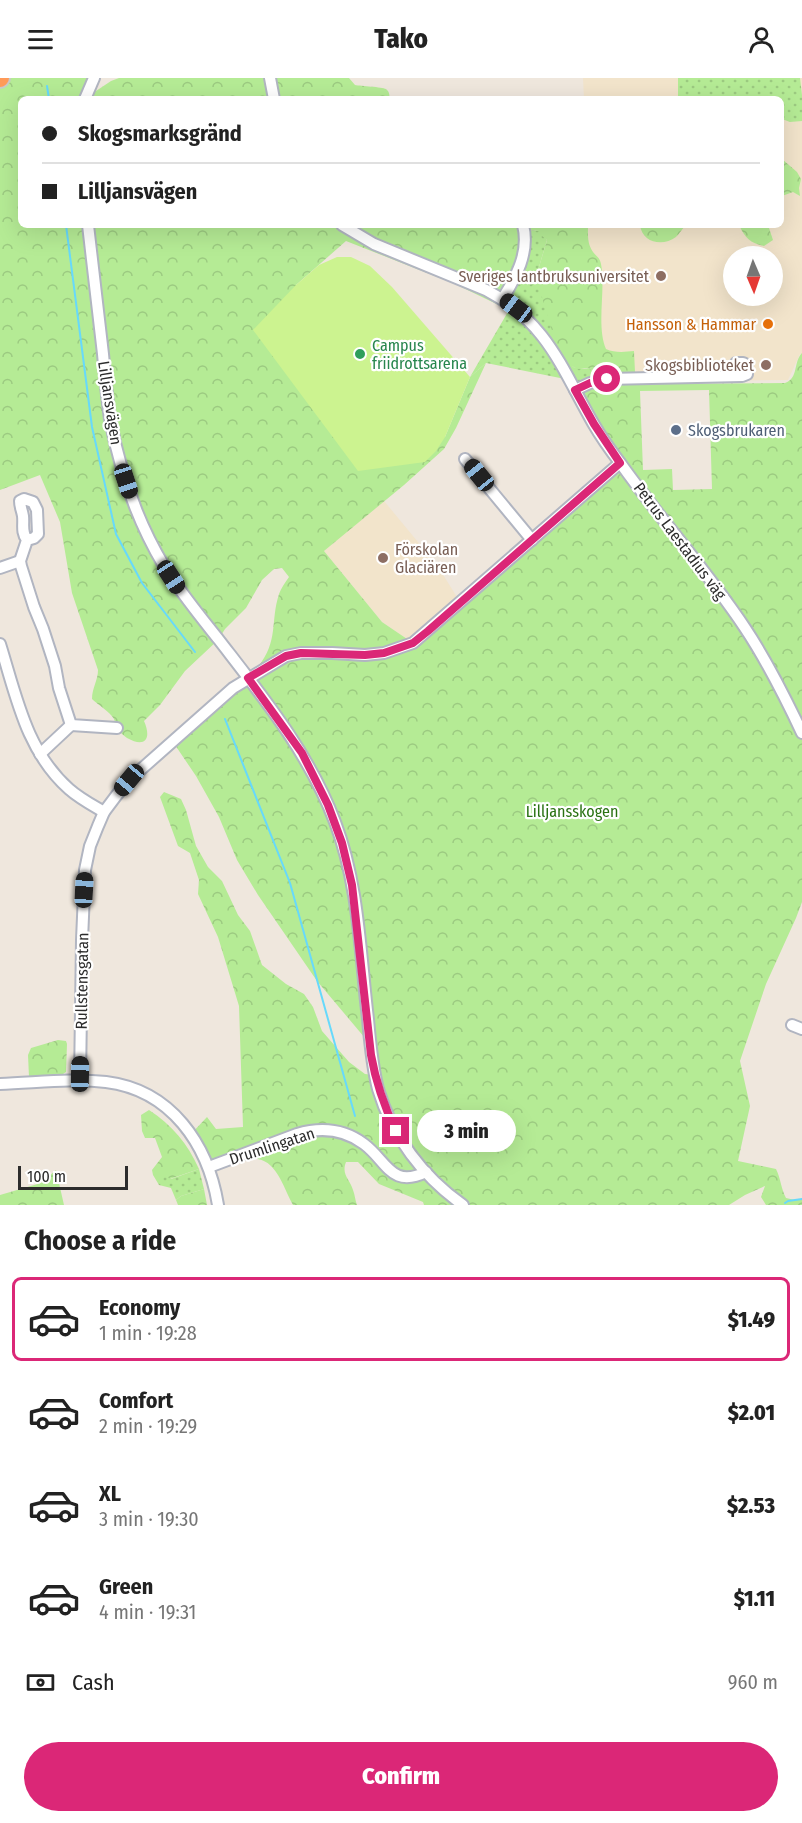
<!DOCTYPE html>
<meta charset="utf-8">
<style>
:root{--surface:#fff;--page:#f6f6f6;--text:#222;--muted:#767676;--line:#e0e0e0;--accent:#db2777}
body{margin:0;font-family:"Fira Sans Condensed",sans-serif;background:var(--page);color:var(--text);height:100vh;display:flex;flex-direction:column;font-size:22px;white-space:nowrap}
*{box-sizing:border-box;margin:0}
p{font-size:20px;color:var(--muted)}
.icon{flex:none;width:33px;height:33px;fill:none;stroke:currentColor;stroke-width:2;stroke-linecap:round;stroke-linejoin:round}
.map{position:relative;height:1127px;overflow:hidden}
.drawer{display:flex;flex-direction:column;background:var(--surface);flex:1}
.drawer>*{flex:none}
.banner{position:absolute;left:18px;top:18px;width:766px;height:132px;border-radius:9px;box-shadow:0 6px 24px #0002;display:grid;align-content:center;height:132px;padding:0 24px;background:var(--surface)}
.needle{width:39px;rotate:178deg}
.tools{position:absolute;left:723px;top:168px;display:grid;gap:12px}
.tools a{display:grid;place-items:center;width:60px;height:60px;border-radius:50%;background:var(--surface);box-shadow:0 6px 24px #0002;font-size:30px}
.scale{position:absolute;left:18px;bottom:15px;width:110px;box-sizing:border-box;padding-left:6px;border:3px solid #2c2c2c;border-top:0;font-size:16px;line-height:21px;white-space:nowrap;color:#2c2c2c;-webkit-text-stroke:4px #fff;paint-order:stroke}
.end{position:absolute;width:27px;height:27px;margin:-14px;border:8px solid #db2777;background:#fff;box-shadow:0 0 0 3px #fff}
.from{border-radius:50%}
.bubble{position:absolute;height:42px;border-radius:21px;background:var(--surface);box-shadow:0 6px 24px #0002;font-size:20px;font-weight:800;line-height:42px;text-align:center}
.car{position:absolute;width:18px;height:36px;margin:-18px -9px;border-radius:8px;box-shadow:0 0 4px 2px #0007;background:linear-gradient(#222 24%,#8ab4d8 0 40%,#222 0 76%,#8ab4d8 0 86%,#222 0)}
.banner b{display:flex;align-items:center;gap:21px;height:57px;font-size:22px}
.banner b+b{border-top:2px solid var(--line)}
.banner i{width:15px;height:15px;background:var(--text)}
ul{padding:0;list-style:none}
li{display:flex;align-items:center;gap:18px;height:84px;margin:0 12px 9px;padding:0 12px;border:3px solid transparent;border-radius:9px}
li div{flex:1}
li b{display:block;font-size:22px}
li em{font-style:normal;font-weight:800}
li.active{border-color:var(--accent)}
li>.icon{width:54px;height:54px;stroke-width:1.5}
h2{padding:0 24px;font-size:27px;line-height:72px}
.pay{display:flex;align-items:center;gap:15px;height:66px;padding:0 24px;font-size:22px}
.pay p{margin-inline-start:auto}
.button{display:flex;gap:12px;margin-top:auto;padding:12px 24px}
.button a{flex:1;height:69px;border-radius:36px;background:var(--accent);color:#fff;font-size:24px;font-weight:800;line-height:69px;text-align:center}
header{display:flex;justify-content:space-between;align-items:center;height:78px;padding:0 24px;background:var(--surface);font-size:27px;font-weight:800}
.map>svg:first-child{display:block}
</style>
<header><svg class="icon" aria-label="menu" viewBox="0 0 24 24"><path d="M4 6h16M4 12h16M4 18h16"/></svg>Tako<svg class="icon" aria-label="person" viewBox="0 0 24 24"><circle cx="12" cy="8" r="4"/><path d="M4 21q1-7 8-7t8 7"/></svg></header>
<div class="map">
<svg width="802" height="1127" viewBox="0 0 802 1127">
<defs>
<pattern id="grass-dots" width="8" height="8" patternUnits="userSpaceOnUse" patternTransform="scale(1.5)"><rect width="8" height="8" fill="#b5eb95"/><path d="M2 2h.1M6 6h.1" fill="none" stroke="#9cca81" stroke-width="1.8" stroke-linecap="round"/></pattern>
<pattern id="forest-crowns" width="20" height="18" patternUnits="userSpaceOnUse" patternTransform="scale(1.5)"><rect width="20" height="18" fill="#b5eb95"/><path d="M2 6a3 3 0 1 1 6 0M12 15a3 3 0 1 1 6 0" fill="none" stroke="#9cca81"/></pattern>
</defs>
<rect width="100%" height="100%" fill="#efe7dd"/>
<g fill="#f2e4cb" fill-rule="evenodd">
<path d="M583 0H802V276H800L788 302 597 304 590 290 588 147H782V21H584ZM734 178H772V218H734Z"/>
<path d="M384 423 437 487 460 524 413 565 382 544 324 473Z"/>
</g>
<g fill="url(#grass-dots)">
<path d="M678 0H800L802 17V43L790 44 782 41V21H678Z"/>
<path d="M524 152 540 153 547 162 536 199 573 289 584 291 590 290 597 304 575 312 570 302 486 285 470 299 509 232 484 220 486 212Z"/>
<path d="M199 1091 204 1111 181 1118 176 1122 171 1110 159 1107 153 1097H166L171 1101Z"/>
</g>
<g fill="url(#forest-crowns)" fill-rule="evenodd">
<path d="M0 0H94L87 19 111 3 119 0H349L355 7C361 8 382 9 386 11 390 14 389 17 390 21H21V147H588C588 157 587 165 593 174 597 179 600 180 601 186 606 212 596 248 606 271 615 275 624 274 634 273L635 294 631 306 785 305C799 300 793 284 802 275V824L796 840 766 906 740 983 750 1028 738 1083 776 1091C781 1101 781 1111 786 1120L795 1122 802 1121V1127H766L761 1119 765 1108 745 1117 729 1127H424L423 1124 379 1106 358 1084H346C341 1097 350 1101 353 1112 355 1117 355 1122 357 1127H293C281 1105 274 1072 242 1083 229 1088 225 1091 210 1091L191 1056 207 1039 216 1051 243 1049 239 928 218 859 198 816 199 802 190 775 178 768 160 719 164 714 181 721 186 732 196 768 208 789 222 803 238 837 250 853 262 887 286 906 304 916 313 929 322 953 349 984 365 996 374 997 370 966 317 903 258 817 237 782 219 739 196 698 173 664 258 589C279 562 270 544 279 516 281 510 285 505 289 499L282 490 274 491 262 502 246 530 225 551 218 562 185 593 160 627 144 643C152 661 145 670 127 660 125 659 118 652 117 650 115 647 115 643 114 641 109 633 98 627 92 621 92 610 98 602 98 592L72 515 60 444 40 397 0 412ZM525 152 539 153 542 158 547 162 536 199 556 266 569 287 578 291 590 290 595 300 575 312 620 385 413 565 382 544 324 473 404 407 444 371 456 350 486 285 470 299 445 359 296 207 346 163 455 206 484 220 486 212 523 176ZM709 312 712 411 673 412 672 391 643 392 640 313Z"/>
<path d="M782 81 797 94 801 101 799 110 800 118 793 114 782 118Z"/>
<path d="M640 147H686C682 151 679 156 676 159 663 169 642 165 640 147Z"/>
<path d="M739 147H768L773 162 764 168C750 165 745 160 739 147Z"/>
<path d="M58 962 66 963 67 966 66 994 60 998 31 1001 29 999 28 977 31 970Z"/>
<path d="M149 1032C172 1047 188 1066 199 1091L170 1101 165 1097H153L152 1092 162 1079 155 1060H145L142 1053 141 1037Z"/>
<path d="M56 1092 64 1127H0V1117L41 1105Z"/>
<path d="M204 1111 207 1127H178L176 1122 181 1118Z"/>
</g>
<path fill="#ccf390" d="M337 179H351L370 188 392 209 470 299 445 359 436 373 425 384 358 393 253 252 296 207 319 187Z"/>
<g fill="none" stroke-linecap="round" stroke-linejoin="round">
<g stroke="#67d9fb" stroke-width="2">
<path d="M47 8 49 21"/>
<path d="M66 147 92 349 116 456 142 505 195 574"/>
<path d="M225 641 290 805 355 1038"/>
<path d="M785 1125 788 1123 802 1121"/>
</g>
<g stroke="#b1b5c1" stroke-width="14">
<g id="minor">
<path d="M270 0 274 21"/>
<path d="M85 21 94 0"/>
<path d="M88 147C93 190 98 233 103 276 105 298 107 320 110 341 120 393 137 443 164 488 180 514 200 538 219 562 263 619 309 675 335 744 359 807 360 875 368 941 370 964 372 988 378 1011 392 1058 423 1099 463 1127"/>
<path d="M342 147 374 166 486 212C547 244 561 289 593 345 601 359 611 373 621 386 661 442 707 493 745 550 767 583 785 619 802 655"/>
<path d="M503 220C516 199 530 174 523 147"/>
<path d="M575 312 590 305 607 301 742 298 747 296V287L743 285H736L727 298"/>
<path d="M465 381 532 462"/>
<path d="M27 462 34 460 38 456 37 432 33 424 24 421 20 423C20 429 22 432 23 438 24 447 21 454 27 462L20 483 21 488 34 529 43 551 55 588 59 610 71 647 117 650"/>
<path d="M0 490 20 483"/>
<path d="M0 566C16 617 26 673 69 711 79 720 92 727 104 734"/>
<path d="M40 676 71 647"/>
<path d="M792 947 802 951"/>
<path d="M80 1003 82 862 85 792 90 768 98 748 104 734 116 718 129 702 233 610 286 578 301 575H332L365 577 384 575 413 565 620 385"/>
<path d="M0 1006C35 1005 71 1000 106 1004 171 1012 208 1066 218 1127"/>
<path d="M209 1089 297 1056C321 1049 344 1051 364 1066 387 1083 391 1111 426 1094"/>
</g>
</g>
<g stroke="#c8c8c8" stroke-width="20">
<path id="highway" d="M0 1 1 0"/>
</g>
<use href="#minor" stroke="#fff" stroke-width="10"/>
<use href="#highway" stroke="#ff9a58" stroke-width="16"/>
</g>
<g fill="none" stroke-linecap="round" stroke-linejoin="round">
<path stroke="#db2777" stroke-width="8" d="M396 1053C384 1028 376 1005 371 977L352 807 342 765 328 727 302 675 248 600 286 578 301 575 365 577 384 575 413 565 428 553 620 385 594 346 575 312 590 305 607 301"/>
</g>
<g fill="#8d6e63" stroke="#fff" stroke-width="2">
<circle cx="661" cy="198" r="6"/>
<circle cx="766" cy="287" r="6"/>
<circle cx="383" cy="480" r="6"/>
</g>
<circle fill="#e8710a" stroke="#fff" stroke-width="2" cx="768" cy="246" r="6"/>
<circle fill="#2e9e5b" stroke="#fff" stroke-width="2" cx="360" cy="276" r="6"/>
<circle fill="#5c6f8a" stroke="#fff" stroke-width="2" cx="676" cy="352" r="6"/>
<g text-anchor="middle" dominant-baseline="central" stroke-width="4.5" stroke-linejoin="round" paint-order="stroke">
<g font-size="16" fill="#785e54" stroke="#fff" text-anchor="end">
<text x="649" y="198">Sveriges lantbruksuniversitet</text>
<text x="754" y="287">Skogsbiblioteket</text>
<text x="395" y="471" text-anchor="start">Förskolan<tspan x="395" dy="18">Glaciären</tspan></text>
</g>
<g font-size="16" fill="#c56008" stroke="#fff" text-anchor="end">
<text x="756" y="246">Hansson &amp; Hammar</text>
</g>
<g font-size="16" fill="#27864d" stroke="#fff" text-anchor="start">
<text x="372" y="267">Campus<tspan x="372" dy="18">friidrottsarena</tspan></text>
</g>
<g font-size="16" fill="#2c2c2c" stroke="#fff">
<text transform="translate(110 325) rotate(81)">Lilljansvägen</text>
<text transform="translate(680 463) rotate(53)">Petrus Laestadius väg</text>
<text transform="translate(82 903) rotate(-89)">Rullstensgatan</text>
<text transform="translate(272 1068) rotate(-18)">Drumlingatan</text>
</g>
<g font-size="16" fill="#4e5e75" stroke="#fff" text-anchor="start">
<text x="688" y="352">Skogsbrukaren</text>
</g>
<g font-size="16" fill="#2a7213" stroke="#fff">
<text x="572" y="733">Lilljansskogen</text>
</g>
</g>
</svg>
<div class="tools">
<a><svg class="needle" viewBox="-14 -14 28 28"><path d="M0-13l5 13h-10z" fill="#e53935"/><path d="M0 13l5-13h-10z" fill="#767676"/></svg></a>
</div>
<div class="scale">100 m</div>
<i class="end from" style="left:607px;top:301px"></i>
<i class="end" style="left:396px;top:1053px"></i>
<div class="bubble" style="left:417px;top:1032px;width:99px">3 min</div>
<i class="car" style="left:516px;top:230px;rotate:307deg"></i>
<i class="car" style="left:479px;top:397px;rotate:321deg"></i>
<i class="car" style="left:126px;top:403px;rotate:162deg"></i>
<i class="car" style="left:171px;top:499px;rotate:147deg"></i>
<i class="car" style="left:129px;top:702px;rotate:220deg"></i>
<i class="car" style="left:84px;top:812px;rotate:3deg"></i>
<i class="car" style="left:80px;top:996px;rotate:1deg"></i>
<div class="banner">
<b><i class="from"></i>Skogsmarksgränd</b>
<b><i></i>Lilljansvägen</b>
</div>
</div>
<section class="drawer">
<h2>Choose a ride</h2>
<ul>
<li class="active"><svg class="icon" aria-label="car" viewBox="0 0 24 24"><path d="M5 17H2v-5l4-1 3-4h7l3 4 3 1v5h-3M9 17h6M6 11h13"/><circle cx="7" cy="17" r="2"/><circle cx="17" cy="17" r="2"/></svg><div><b>Economy</b><p>1 min · 19:28</p></div><em>$1.49</em></li>
<li><svg class="icon" aria-label="car" viewBox="0 0 24 24"><path d="M5 17H2v-5l4-1 3-4h7l3 4 3 1v5h-3M9 17h6M6 11h13"/><circle cx="7" cy="17" r="2"/><circle cx="17" cy="17" r="2"/></svg><div><b>Comfort</b><p>2 min · 19:29</p></div><em>$2.01</em></li>
<li><svg class="icon" aria-label="car" viewBox="0 0 24 24"><path d="M5 17H2v-5l4-1 3-4h7l3 4 3 1v5h-3M9 17h6M6 11h13"/><circle cx="7" cy="17" r="2"/><circle cx="17" cy="17" r="2"/></svg><div><b>XL</b><p>3 min · 19:30</p></div><em>$2.53</em></li>
<li><svg class="icon" aria-label="car" viewBox="0 0 24 24"><path d="M5 17H2v-5l4-1 3-4h7l3 4 3 1v5h-3M9 17h6M6 11h13"/><circle cx="7" cy="17" r="2"/><circle cx="17" cy="17" r="2"/></svg><div><b>Green</b><p>4 min · 19:31</p></div><em>$1.11</em></li>
</ul>
<div class="pay"><svg class="icon" aria-label="cash" viewBox="0 0 24 24"><path d="M3 7h18v10H3z"/><circle cx="12" cy="12" r="2"/></svg>Cash<p>960 m</p></div>
<div class="button"><a>Confirm</a></div>
</section>
